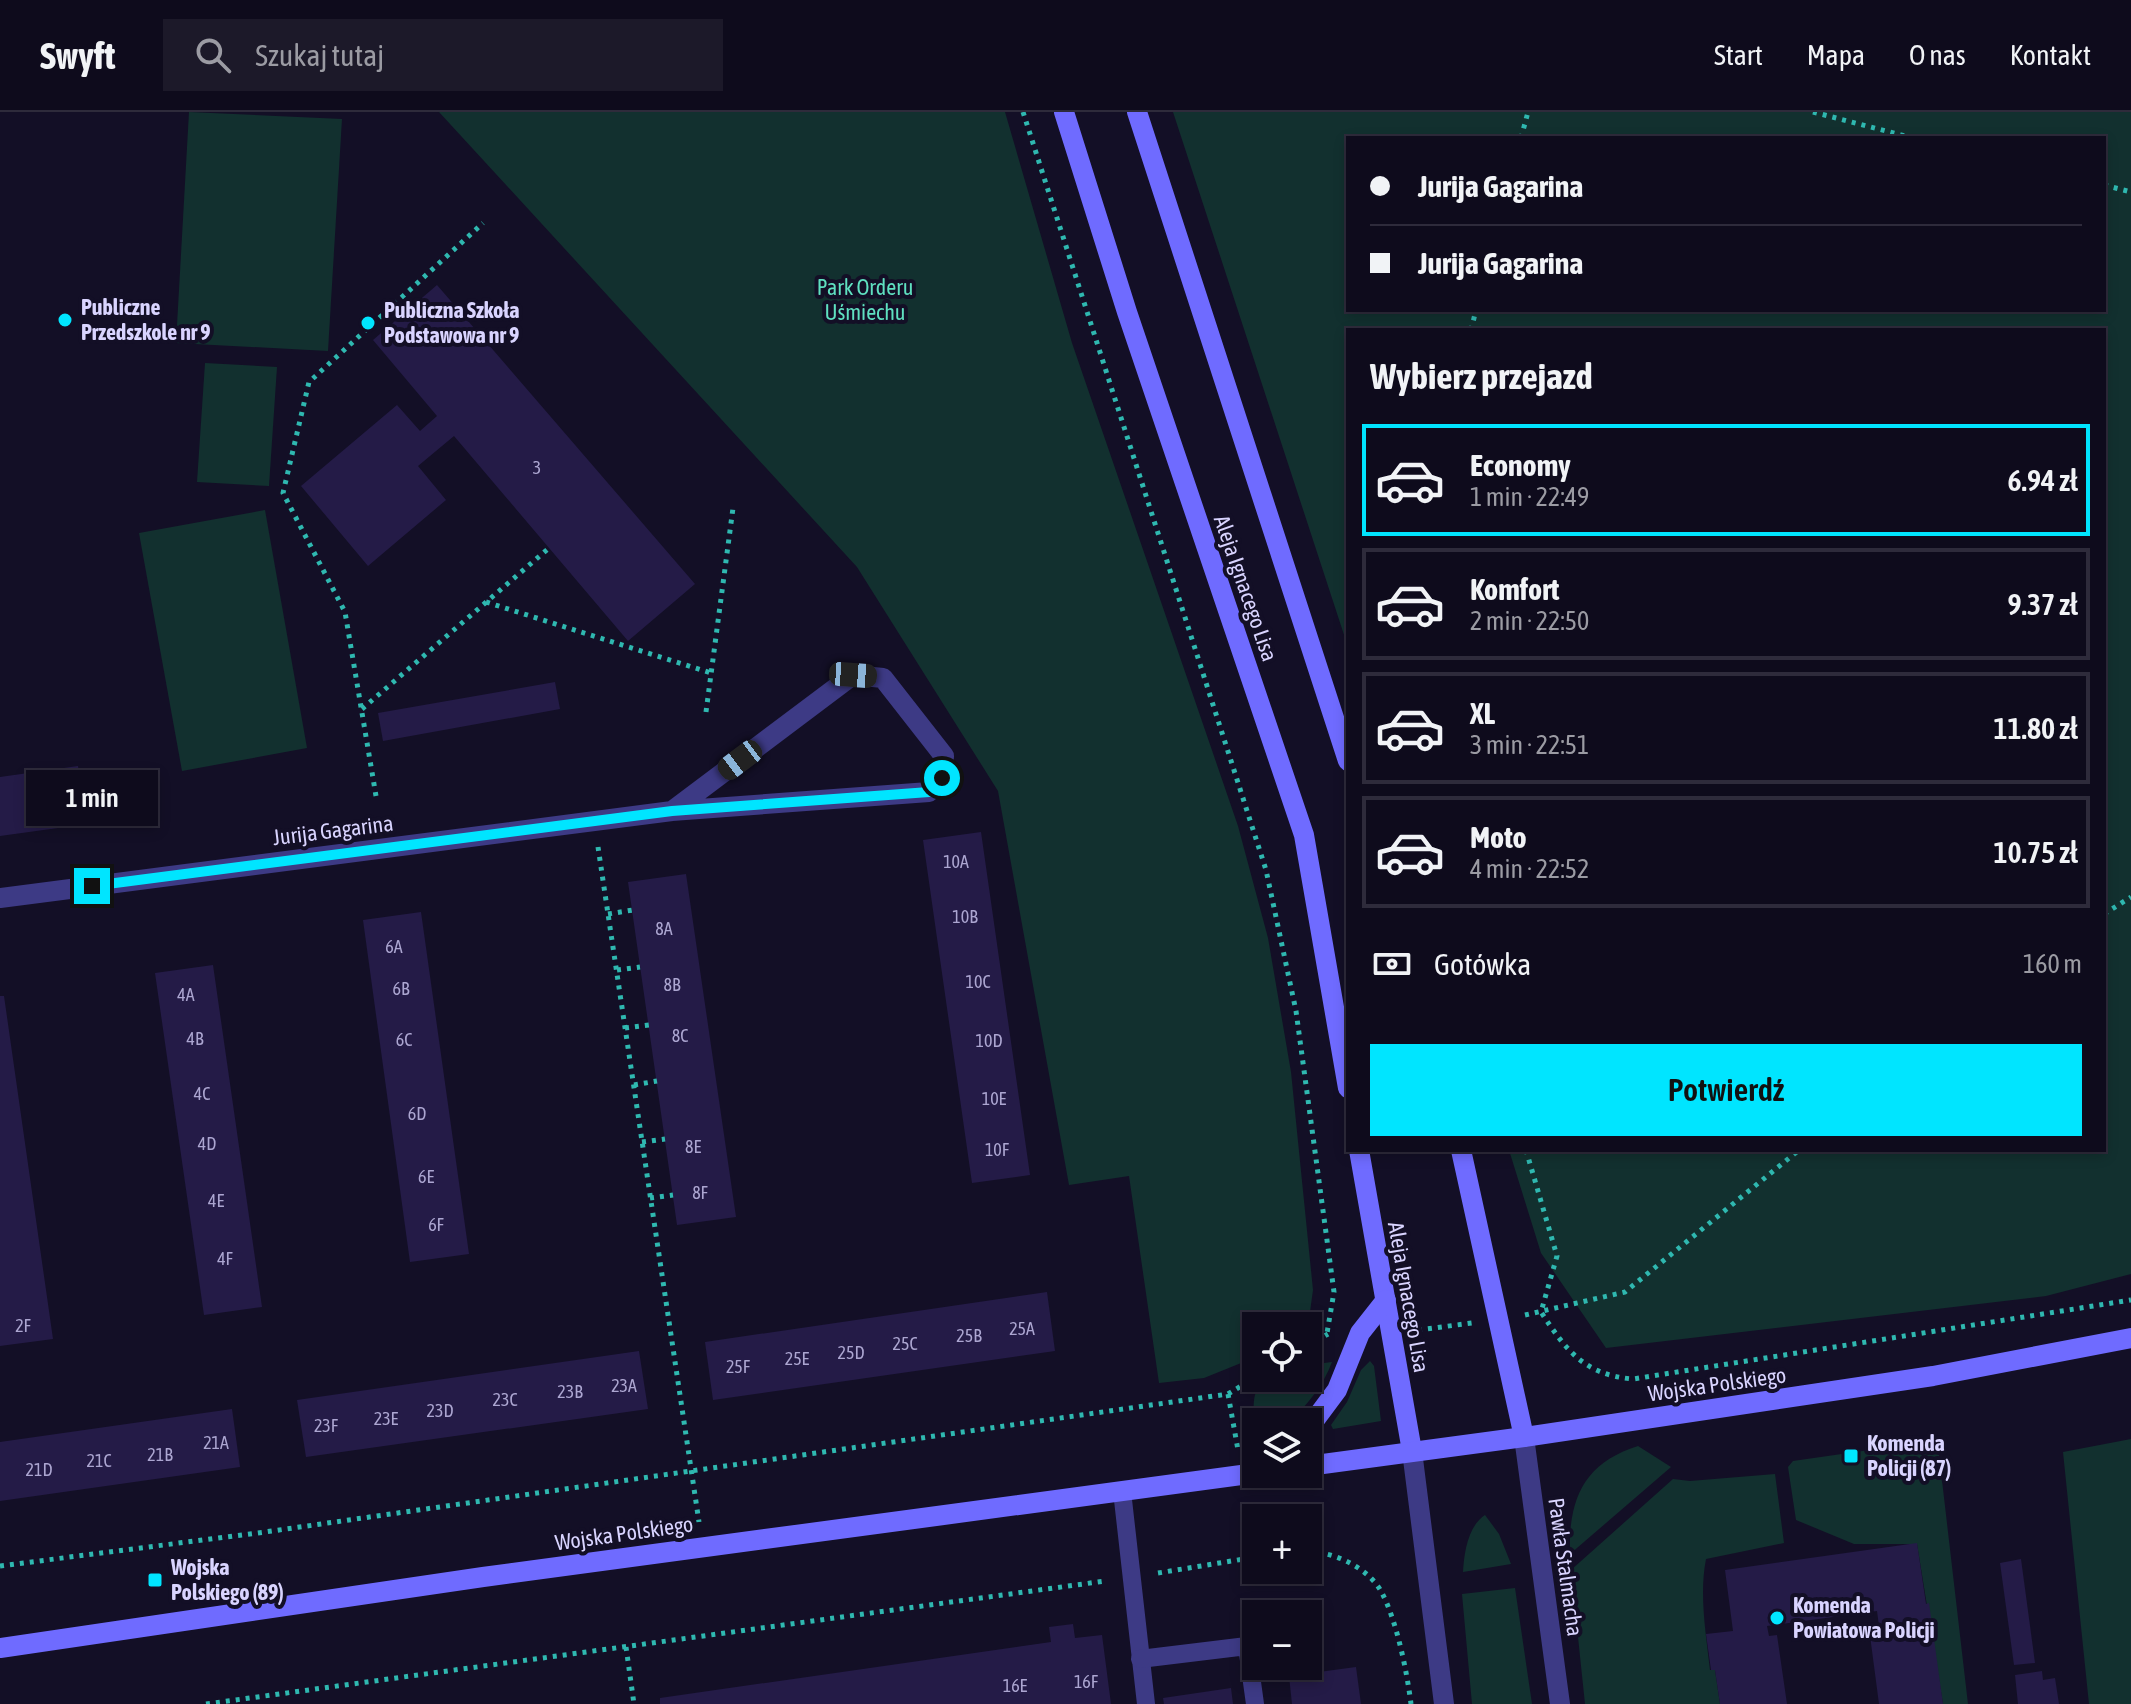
<!DOCTYPE html>
<html lang="pl">
<meta charset="utf-8">
<style>
:root{--surface:#0e0b1c;--page:#1c1929;--text:#f1f3f6;--muted:#9b9ba3;--line:#2e2b3b;--accent:#00e5ff}
body{margin:0;font-family:"Asap Condensed",sans-serif;background:var(--page);color:var(--text);height:100vh;display:flex;flex-direction:column;font-size:30px;white-space:nowrap}
*{box-sizing:border-box;margin:0}
p{font-size:26px;color:var(--muted)}
.icon{flex:none;width:44px;height:44px;fill:none;stroke:currentColor;stroke-width:2;stroke-linecap:round;stroke-linejoin:round}
.map{position:relative;flex:1;overflow:hidden}
.details{position:absolute;left:1346px;top:216px;width:760px;height:824px;display:flex;flex-direction:column;background:var(--surface);border-radius:0px;box-shadow:0 4px 12px #0003,0 0 0 2px var(--line)}
.details>*{flex:none}
.banner{position:absolute;left:1346px;top:24px;width:760px;height:176px;border-radius:0px;box-shadow:0 4px 12px #0003,0 0 0 2px var(--line);display:grid;align-content:center;height:176px;padding:0 24px;background:var(--surface)}
.fabs{position:absolute;left:1242px;top:1200px;display:grid;gap:16px}
.fabs a{display:grid;place-items:center;width:80px;height:80px;border-radius:0px;background:var(--surface);box-shadow:0 4px 12px #0003,0 0 0 2px var(--line);font-size:40px}
.end{position:absolute;width:36px;height:36px;margin:-18px;border:10px solid #00e5ff;background:#111;box-shadow:0 0 0 4px #111}
.from{border-radius:50%}
.bubble{position:absolute;height:56px;border-radius:0px;background:var(--surface);box-shadow:0 4px 12px #0003,0 0 0 2px var(--line);font-size:26px;font-weight:600;line-height:56px;text-align:center}
.car{position:absolute;width:24px;height:48px;margin:-24px -12px;border-radius:10px;box-shadow:0 0 6px 2px #0007;background:linear-gradient(#222 24%,#8ab4d8 0 40%,#222 0 76%,#8ab4d8 0 86%,#222 0)}
.banner b{display:flex;align-items:center;gap:28px;height:76px;font-size:30px}
.banner b+b{border-top:2px solid var(--line)}
.banner i{width:20px;height:20px;background:var(--text)}
ul{padding:0;list-style:none}
li{display:flex;align-items:center;gap:24px;height:112px;margin:0 16px 12px;padding:0 8px;border:4px solid var(--line);border-radius:0px}
li div{flex:1}
li b{display:block;font-size:30px}
li em{font-style:normal;font-weight:600}
li.active{border-color:var(--accent)}
li>.icon{width:72px;height:72px;stroke-width:1.5}
h2{padding:0 24px;font-size:36px;line-height:96px}
.pay{display:flex;align-items:center;gap:20px;height:88px;padding:0 24px;font-size:30px}
.pay p{margin-inline-start:auto}
.button{display:flex;gap:16px;margin-top:auto;padding:16px 24px}
.button a{flex:1;height:92px;border-radius:0px;background:var(--accent);color:#111;font-size:32px;font-weight:600;line-height:92px;text-align:center}
header{display:flex;align-items:center;gap:48px;box-sizing:border-box;height:112px;padding:0 40px;background:var(--surface);border-bottom:2px solid var(--line)}
header strong{font-size:38px}
nav{display:flex;gap:44px;margin-inline-start:auto;font-size:28px}
.search{width:560px;height:72px;background:var(--page);display:flex;align-items:center;gap:20px;box-sizing:border-box;padding:0 28px;border-radius:0px;color:var(--muted);font-size:30px}
.map>svg:first-child{display:block}
</style>
<header>
<strong>Swyft</strong>
<div class="search"><svg class="icon" aria-label="search" viewBox="0 0 24 24"><circle cx="10" cy="10" r="6"/><path d="M15 15l6 6"/></svg>Szukaj tutaj</div>
<nav><a>Start</a><a>Mapa</a><a>O nas</a><a>Kontakt</a></nav>
</header>
<div class="map">
<svg width="2131" height="1592" viewBox="0 0 2131 1592">
<rect width="100%" height="100%" fill="#130f26"/>
<g fill="#12302f" fill-rule="evenodd">
<path d="M189 0 342 7 328 239 176 231Z"/>
<path d="M439 0H1005L1072 231 1238 714 1268 826 1291 960 1313 1178 1309 1207 1305 1214H1256V1245L1204 1266 1159 1271 1129 1064 1069 1073 998 679 857 455Z"/>
<path d="M1173 0H2131V1162L2046 1184 1606 1236 1541 1141 1509 1038H2104V218H1348V535ZM2104 26V198H1348V26Z"/>
<path d="M205 251 277 255 269 374 197 370Z"/>
<path d="M265 398 307 636 182 659 139 421Z"/>
<path d="M1370 1249 1374 1254 1381 1309 1333 1317 1331 1313 1347 1290 1361 1258Z"/>
<path d="M1332 1250C1323 1274 1308 1292 1289 1310H1256V1322C1249 1269 1256 1266 1308 1266V1253Z"/>
<path d="M2131 1327V1592H2089L2063 1340Z"/>
<path d="M1932 1329 1938 1334 1968 1592H1943L1917 1432H1854L1796 1408 1788 1355 1793 1349Z"/>
<path d="M1638 1334 1671 1355 1570 1442C1568 1387 1584 1351 1638 1334Z"/>
<path d="M1775 1362 1784 1431 1706 1447C1699 1483 1706 1521 1710 1558H1715L1720 1592H1585L1571 1458 1673 1367 1690 1369Z"/>
<path d="M1485 1403 1499 1422 1511 1452 1463 1460C1464 1441 1468 1414 1485 1403Z"/>
<path d="M1515 1476 1532 1592H1472L1462 1482Z"/>
</g>
<g fill="#241b47">
<path d="M437 173 695 472 628 529 454 324 418 354 446 388 368 454 301 374 397 293 420 319 437 304 373 228Z"/>
<path d="M555 570 560 597 383 629 378 601Z"/>
<path d="M78 654 87 712 0 724V665Z"/>
<path d="M981 720 1030 1063 972 1071 923 728Z"/>
<path d="M686 762 736 1105 677 1113 628 770Z"/>
<path d="M421 800 469 1142 410 1150 363 808Z"/>
<path d="M213 853 262 1195 204 1203 155 861Z"/>
<path d="M0 884H4L53 1227 0 1234Z"/>
<path d="M1047 1180 1055 1239 713 1288 705 1230Z"/>
<path d="M639 1239 648 1297 306 1345 297 1288Z"/>
<path d="M232 1297 240 1355 0 1389V1330Z"/>
<path d="M1917 1431 1926 1492 1929 1491 1943 1592H1879L1869 1516 1879 1514 1877 1499 1767 1514 1769 1524 1777 1523 1787 1592H1720L1715 1558H1711L1706 1522 1733 1519 1725 1458Z"/>
<path d="M2021 1447 2035 1551 2014 1553 2000 1451Z"/>
<path d="M1073 1512 1075 1526 1102 1523 1111 1592H660V1586L1051 1530 1049 1515Z"/>
<path d="M1356 1555 1361 1592H1292L1289 1564Z"/>
<path d="M2042 1559 2043 1568 2055 1566 2059 1592H2018L2015 1563Z"/>
<path d="M1231 1576 1233 1592H1164L1163 1586Z"/>
</g>
<g fill="none" stroke-linecap="round" stroke-linejoin="round">
<g stroke="#2fb8b0" stroke-width="5" stroke-dasharray="4 6" stroke-linecap="butt">
<path d="M1023 0 1266 758 1296 899 1334 1180 1327 1221"/>
<path d="M1813 0 1913 26"/>
<path d="M1521 26 1528 0"/>
<path d="M2104 73 2131 80"/>
<path d="M1471 218 1476 198"/>
<path d="M486 490 711 561"/>
<path d="M362 597 549 436"/>
<path d="M706 600 733 396"/>
<path d="M376 684 345 500 283 381 309 270 483 111"/>
<path d="M598 735 699 1410"/>
<path d="M608 802 633 798"/>
<path d="M2104 802 2131 785"/>
<path d="M617 858 640 855"/>
<path d="M625 916 649 913"/>
<path d="M634 973 657 969"/>
<path d="M642 1030 665 1027"/>
<path d="M1526 1038 1557 1144 1541 1200C1566 1238 1584 1263 1633 1267L2131 1188"/>
<path d="M650 1086 673 1083"/>
<path d="M1525 1203 1625 1180 1799 1038"/>
<path d="M1418 1218 1472 1211"/>
<path d="M1308 1234 1328 1222"/>
<path d="M1228 1282 1238 1338"/>
<path d="M1246 1391 1254 1446"/>
<path d="M1308 1440C1334 1439 1370 1457 1382 1481 1397 1510 1407 1560 1411 1592"/>
<path d="M0 1454 265 1420 1228 1282 1256 1265"/>
<path d="M1158 1461 1256 1445"/>
<path d="M626 1535 634 1592"/>
<path d="M206 1592 1105 1469"/>
</g>
<g stroke="#3d3a85" stroke-width="18">
<path d="M1122 1379 1146 1592"/>
<path d="M1140 1547 1247 1534 1255 1592"/>
</g>
<g stroke="#3d3a85" stroke-width="20">
<path d="M0 786 672 699 929 680 942 666 944 644 883 566 853 563 672 699"/>
<path d="M1524 1325 1560 1592"/>
<path d="M1412 1339 1444 1592"/>
</g>
<g stroke="#6f6bff" stroke-width="20">
<path d="M1064 0 1127 200 1304 723 1348 976"/>
<path d="M1137 0 1348 649"/>
<path d="M1359 1038 1412 1339"/>
<path d="M1461 1038 1524 1325"/>
<path d="M1308 1317 1337 1278 1360 1221 1386 1188"/>
<path d="M1308 1354 1524 1325 1933 1264 2131 1226"/>
<path d="M0 1536 483 1465 1256 1361"/>
</g>
</g>
<g fill="none" stroke-linecap="round" stroke-linejoin="round">
<path stroke="#00e5ff" stroke-width="10" d="M92 774 672 699 929 680 942 666"/>
</g>
<g fill="#00e5ff" stroke="#130f26" stroke-width="3">
<circle cx="65" cy="208" r="8"/>
<circle cx="368" cy="211" r="8"/>
<rect x="1843" y="1336" width="16" height="16" rx="4"/>
<rect x="147" y="1460" width="16" height="16" rx="4"/>
<circle cx="1777" cy="1506" r="8"/>
</g>
<g text-anchor="middle" dominant-baseline="central" stroke-width="8" stroke-linejoin="round" paint-order="stroke">
<g font-size="18" fill="#aca6d1">
<text x="537" y="355">3</text>
<text x="956" y="749">10A</text>
<text x="965" y="804">10B</text>
<text x="664" y="816">8A</text>
<text x="394" y="834">6A</text>
<text x="978" y="869">10C</text>
<text x="672" y="872">8B</text>
<text x="401" y="876">6B</text>
<text x="186" y="882">4A</text>
<text x="680" y="923">8C</text>
<text x="195" y="926">4B</text>
<text x="404" y="927">6C</text>
<text x="989" y="928">10D</text>
<text x="202" y="981">4C</text>
<text x="994" y="986">10E</text>
<text x="417" y="1001">6D</text>
<text x="207" y="1031">4D</text>
<text x="693" y="1034">8E</text>
<text x="997" y="1037">10F</text>
<text x="426" y="1064">6E</text>
<text x="700" y="1080">8F</text>
<text x="216" y="1088">4E</text>
<text x="436" y="1112">6F</text>
<text x="225" y="1146">4F</text>
<text x="23" y="1213">2F</text>
<text x="1022" y="1216">25A</text>
<text x="969" y="1223">25B</text>
<text x="905" y="1231">25C</text>
<text x="851" y="1240">25D</text>
<text x="797" y="1246">25E</text>
<text x="738" y="1254">25F</text>
<text x="624" y="1273">23A</text>
<text x="570" y="1279">23B</text>
<text x="505" y="1287">23C</text>
<text x="440" y="1298">23D</text>
<text x="386" y="1306">23E</text>
<text x="326" y="1313">23F</text>
<text x="216" y="1330">21A</text>
<text x="160" y="1342">21B</text>
<text x="99" y="1348">21C</text>
<text x="39" y="1357">21D</text>
<text x="1086" y="1569">16F</text>
<text x="1015" y="1573">16E</text>
</g>
<g font-size="22" fill="#5fe0c0" stroke="#130f26">
<text x="865" y="175">Park Orderu<tspan x="865" dy="25">Uśmiechu</tspan></text>
</g>
<g font-size="22" font-weight="bold" fill="#d9d4ff" stroke="#130f26" text-anchor="start">
<text x="81" y="195">Publiczne<tspan x="81" dy="25">Przedszkole nr 9</tspan></text>
<text x="384" y="198">Publiczna Szkoła<tspan x="384" dy="25">Podstawowa nr 9</tspan></text>
<text x="1867" y="1331">Komenda<tspan x="1867" dy="25">Policji (87)</tspan></text>
<text x="171" y="1455">Wojska<tspan x="171" dy="25">Polskiego (89)</tspan></text>
<text x="1793" y="1493">Komenda<tspan x="1793" dy="25">Powiatowa Policji</tspan></text>
</g>
<g font-size="22" fill="#d9d4ff" stroke="#130f26">
<text transform="translate(1246 476) rotate(71)">Aleja Ignacego Lisa</text>
<text transform="translate(333 718) rotate(-7)">Jurija Gagarina</text>
<text transform="translate(1409 1185) rotate(80)">Aleja Ignacego Lisa</text>
<text transform="translate(1717 1272) rotate(-8)">Wojska Polskiego</text>
<text transform="translate(624 1421) rotate(-8)">Wojska Polskiego</text>
<text transform="translate(1566 1455) rotate(82)">Pawła Stalmacha</text>
</g>
</g>
</svg>
<div class="fabs">
<a><svg class="icon" aria-label="locate" viewBox="0 0 24 24"><circle cx="12" cy="12" r="6"/><path d="M12 2v4M12 18v4M2 12h4M18 12h4"/></svg></a>
<a><svg class="icon" aria-label="layers" viewBox="0 0 24 24"><path d="M12 4l9 5-9 5-9-5zM3 14l9 5 9-5"/></svg></a>
<a>+</a>
<a>−</a>
</div>
<i class="end from" style="left:942px;top:666px"></i>
<i class="end" style="left:92px;top:774px"></i>
<div class="bubble" style="left:26px;top:658px;width:132px">1 min</div>
<i class="car" style="left:853px;top:563px;rotate:94deg"></i>
<i class="car" style="left:740px;top:648px;rotate:233deg"></i>
<div class="banner">
<b><i class="from"></i>Jurija Gagarina</b>
<b><i></i>Jurija Gagarina</b>
</div>
<section class="details">
<h2>Wybierz przejazd</h2>
<ul>
<li class="active"><svg class="icon" aria-label="car" viewBox="0 0 24 24"><path d="M5 17H2v-5l4-1 3-4h7l3 4 3 1v5h-3M9 17h6M6 11h13"/><circle cx="7" cy="17" r="2"/><circle cx="17" cy="17" r="2"/></svg><div><b>Economy</b><p>1 min · 22:49</p></div><em>6.94 zł</em></li>
<li><svg class="icon" aria-label="car" viewBox="0 0 24 24"><path d="M5 17H2v-5l4-1 3-4h7l3 4 3 1v5h-3M9 17h6M6 11h13"/><circle cx="7" cy="17" r="2"/><circle cx="17" cy="17" r="2"/></svg><div><b>Komfort</b><p>2 min · 22:50</p></div><em>9.37 zł</em></li>
<li><svg class="icon" aria-label="car" viewBox="0 0 24 24"><path d="M5 17H2v-5l4-1 3-4h7l3 4 3 1v5h-3M9 17h6M6 11h13"/><circle cx="7" cy="17" r="2"/><circle cx="17" cy="17" r="2"/></svg><div><b>XL</b><p>3 min · 22:51</p></div><em>11.80 zł</em></li>
<li><svg class="icon" aria-label="car" viewBox="0 0 24 24"><path d="M5 17H2v-5l4-1 3-4h7l3 4 3 1v5h-3M9 17h6M6 11h13"/><circle cx="7" cy="17" r="2"/><circle cx="17" cy="17" r="2"/></svg><div><b>Moto</b><p>4 min · 22:52</p></div><em>10.75 zł</em></li>
</ul>
<div class="pay"><svg class="icon" aria-label="cash" viewBox="0 0 24 24"><path d="M3 7h18v10H3z"/><circle cx="12" cy="12" r="2"/></svg>Gotówka<p>160 m</p></div>
<div class="button"><a>Potwierdź</a></div>
</section>
</div>
